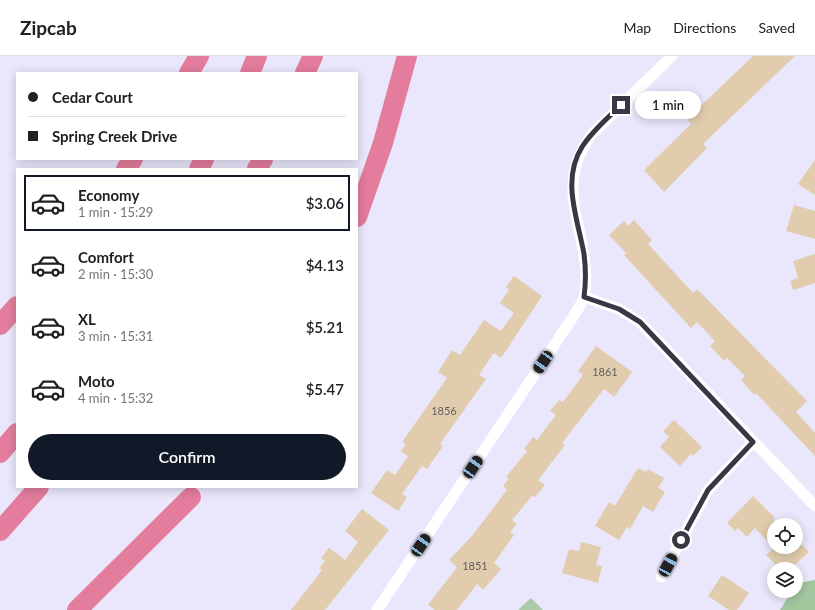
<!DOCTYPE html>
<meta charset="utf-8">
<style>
:root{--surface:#fff;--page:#f6f6f6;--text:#202124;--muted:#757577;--line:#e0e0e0;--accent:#111827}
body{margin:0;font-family:Lato,sans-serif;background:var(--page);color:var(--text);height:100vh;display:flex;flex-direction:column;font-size:15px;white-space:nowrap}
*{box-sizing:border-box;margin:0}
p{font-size:13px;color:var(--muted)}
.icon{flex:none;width:22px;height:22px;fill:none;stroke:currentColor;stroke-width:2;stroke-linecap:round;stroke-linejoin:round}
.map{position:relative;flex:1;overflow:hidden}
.drawer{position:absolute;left:16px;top:112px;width:342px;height:320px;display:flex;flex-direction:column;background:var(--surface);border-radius:0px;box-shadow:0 2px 10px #0003}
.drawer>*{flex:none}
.hud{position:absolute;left:16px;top:16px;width:342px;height:88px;border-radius:0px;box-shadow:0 2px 10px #0003;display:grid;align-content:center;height:88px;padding:0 12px;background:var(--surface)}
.controls{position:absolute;left:767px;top:462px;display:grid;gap:8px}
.controls a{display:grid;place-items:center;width:36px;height:36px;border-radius:50%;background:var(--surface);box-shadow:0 2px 10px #0003;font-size:20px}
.end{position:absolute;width:18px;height:18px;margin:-9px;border:5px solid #393744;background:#fff;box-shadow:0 0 0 2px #fff}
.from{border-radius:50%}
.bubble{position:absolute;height:28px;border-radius:14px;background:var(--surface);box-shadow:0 2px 10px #0003;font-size:13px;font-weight:600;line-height:28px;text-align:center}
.car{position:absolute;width:12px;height:24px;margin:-12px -6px;border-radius:5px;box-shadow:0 0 3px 1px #0007;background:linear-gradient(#222 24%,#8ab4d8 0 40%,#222 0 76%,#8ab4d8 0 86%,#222 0)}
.hud b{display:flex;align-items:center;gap:14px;height:38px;font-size:15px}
.hud b+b{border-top:1px solid var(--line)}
.hud i{width:10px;height:10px;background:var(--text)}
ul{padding:7px 0 0;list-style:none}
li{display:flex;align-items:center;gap:12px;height:56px;margin:0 8px 6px;padding:0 4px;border:2px solid transparent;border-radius:0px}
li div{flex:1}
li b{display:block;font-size:15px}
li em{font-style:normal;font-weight:600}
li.selected{border-color:var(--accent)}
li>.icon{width:36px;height:36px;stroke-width:1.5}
.action{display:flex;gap:8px;margin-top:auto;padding:8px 12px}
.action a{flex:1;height:46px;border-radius:24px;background:var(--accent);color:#fff;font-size:16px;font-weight:600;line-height:46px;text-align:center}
header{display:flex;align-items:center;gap:24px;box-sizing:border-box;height:56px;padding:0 20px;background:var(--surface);border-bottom:1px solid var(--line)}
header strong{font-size:19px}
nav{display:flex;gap:22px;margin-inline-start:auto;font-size:14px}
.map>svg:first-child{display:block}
</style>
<header>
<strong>Zipcab</strong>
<nav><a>Map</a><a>Directions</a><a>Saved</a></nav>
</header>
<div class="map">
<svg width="815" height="554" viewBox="0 0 815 554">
<rect width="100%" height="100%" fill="#eae6fb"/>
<path fill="#accaa9" d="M531 542 543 554H518Z"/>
<path fill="#a2c79f" d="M815 524V554H780L792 535H796L798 527Z"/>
<g fill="#e1cdae">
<path d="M753 0H795L703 88 707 92 664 136 644 114 691 68 687 63Z"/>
<path d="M815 104V139L798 128Z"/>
<path d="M794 149 815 155V183L786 175Z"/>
<path d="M634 164 652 184 648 188 693 237 697 233 807 345 796 356 815 377V400L756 337 754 339 741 324 745 320 727 302 724 305 710 290 715 285 697 266 691 272 624 199 626 197 609 179 624 165 628 170Z"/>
<path d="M815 198V227L793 234 790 225 798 222 793 205Z"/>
<path d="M514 220 542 240 501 302 494 297 479 319 486 323 440 388 443 390 427 413 422 410 402 438 407 441 398 455 371 437 387 414 395 419 408 400 401 395 406 388 402 386 447 322 438 316 452 294 460 299 484 264 501 275 514 257 500 247 509 234 506 231Z"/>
<path d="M596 290 632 316 614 341 604 333 562 387 565 389 538 424 545 429 535 441 532 440 512 464 517 468 510 476 514 479 494 507 501 513 483 534 477 528 457 554H435L428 549 457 511 449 504 472 480 507 434 503 430 509 423 506 421 527 395 524 393 533 381 537 384 556 359 550 355 559 344 563 346 583 319 578 315Z"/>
<path d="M674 364 702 391 693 400 691 398 680 410 660 391 669 381 663 375Z"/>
<path d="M638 412 646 416 648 413 664 422 658 432 665 436 653 456 643 450 630 473 627 471 619 484 595 470 609 446 615 450Z"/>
<path d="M753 440 774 461V492L796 491 799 486 809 496 790 513H780L766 499 774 492 755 472 747 481 738 472 735 475 727 467Z"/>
<path d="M362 453 389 474 325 554H291L322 514 319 512 325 505 321 502 329 492 345 504 358 486 345 475Z"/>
<path d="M581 486 601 491 596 509 602 510 598 527 562 517 569 493 579 495Z"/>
<path d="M722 519 749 537 737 554H729L708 540Z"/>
</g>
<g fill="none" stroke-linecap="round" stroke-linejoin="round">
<g stroke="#fff" stroke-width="11">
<path d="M584 241 619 253 640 266 815 450"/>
<path d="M661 521 708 434 753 386"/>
<path d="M377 554 569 267C574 259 581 250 584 241 587 230 586 218 585 207 579 156 558 127 591 79L672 0"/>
</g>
<g stroke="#e37c9d" stroke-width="20">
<path d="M189 17 199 0"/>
<path d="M250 17 257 0"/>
<path d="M305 17 313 0"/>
<path d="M126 113 133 103"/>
<path d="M199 113 204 103"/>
<path d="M257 113 263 103"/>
<path d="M357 161 383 87 407 0"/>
<path d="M0 269 17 250"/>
<path d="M0 397 17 377"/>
<path d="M0 475 39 431"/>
<path d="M77 554 191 441"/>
</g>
</g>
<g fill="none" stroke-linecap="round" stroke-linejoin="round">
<path stroke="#393744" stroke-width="5" d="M621 49C608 62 592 75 582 91 561 124 578 164 584 198 586 213 586 226 584 241L619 253 640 266 753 386 708 434 681 484"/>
</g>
<g text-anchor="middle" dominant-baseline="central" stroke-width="3.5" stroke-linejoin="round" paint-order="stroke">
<g font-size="11" fill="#635c5e">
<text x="605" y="315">1861</text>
<text x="444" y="354">1856</text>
<text x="475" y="509">1851</text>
</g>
</g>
</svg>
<div class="controls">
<a><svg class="icon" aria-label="locate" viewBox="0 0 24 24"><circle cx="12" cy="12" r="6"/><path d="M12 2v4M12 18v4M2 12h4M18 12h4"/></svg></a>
<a><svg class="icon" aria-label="layers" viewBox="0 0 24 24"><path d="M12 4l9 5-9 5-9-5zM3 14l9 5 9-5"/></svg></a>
</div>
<i class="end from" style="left:681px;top:484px"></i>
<i class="end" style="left:621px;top:49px"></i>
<div class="bubble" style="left:635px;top:35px;width:66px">1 min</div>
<i class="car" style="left:543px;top:306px;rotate:214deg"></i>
<i class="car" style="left:473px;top:411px;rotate:34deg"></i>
<i class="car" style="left:421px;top:489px;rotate:34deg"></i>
<i class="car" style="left:668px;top:509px;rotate:28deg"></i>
<div class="hud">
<b><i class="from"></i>Cedar Court</b>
<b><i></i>Spring Creek Drive</b>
</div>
<section class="drawer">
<ul>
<li class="selected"><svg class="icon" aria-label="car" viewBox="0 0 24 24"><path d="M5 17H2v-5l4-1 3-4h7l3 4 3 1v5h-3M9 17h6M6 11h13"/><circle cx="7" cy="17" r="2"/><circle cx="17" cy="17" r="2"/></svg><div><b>Economy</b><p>1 min · 15:29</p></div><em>$3.06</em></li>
<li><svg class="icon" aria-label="car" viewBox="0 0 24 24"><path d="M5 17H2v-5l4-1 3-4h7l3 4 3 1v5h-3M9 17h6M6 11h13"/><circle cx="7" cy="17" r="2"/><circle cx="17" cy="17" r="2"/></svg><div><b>Comfort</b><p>2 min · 15:30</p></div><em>$4.13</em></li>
<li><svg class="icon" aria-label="car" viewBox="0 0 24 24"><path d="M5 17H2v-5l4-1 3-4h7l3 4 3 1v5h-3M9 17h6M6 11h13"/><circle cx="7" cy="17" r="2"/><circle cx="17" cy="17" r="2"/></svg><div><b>XL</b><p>3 min · 15:31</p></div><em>$5.21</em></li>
<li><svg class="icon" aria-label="car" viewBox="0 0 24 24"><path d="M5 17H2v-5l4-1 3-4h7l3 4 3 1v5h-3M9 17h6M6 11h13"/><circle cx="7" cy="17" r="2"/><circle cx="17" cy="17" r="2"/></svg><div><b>Moto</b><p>4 min · 15:32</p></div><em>$5.47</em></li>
</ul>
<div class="action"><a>Confirm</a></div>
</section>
</div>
